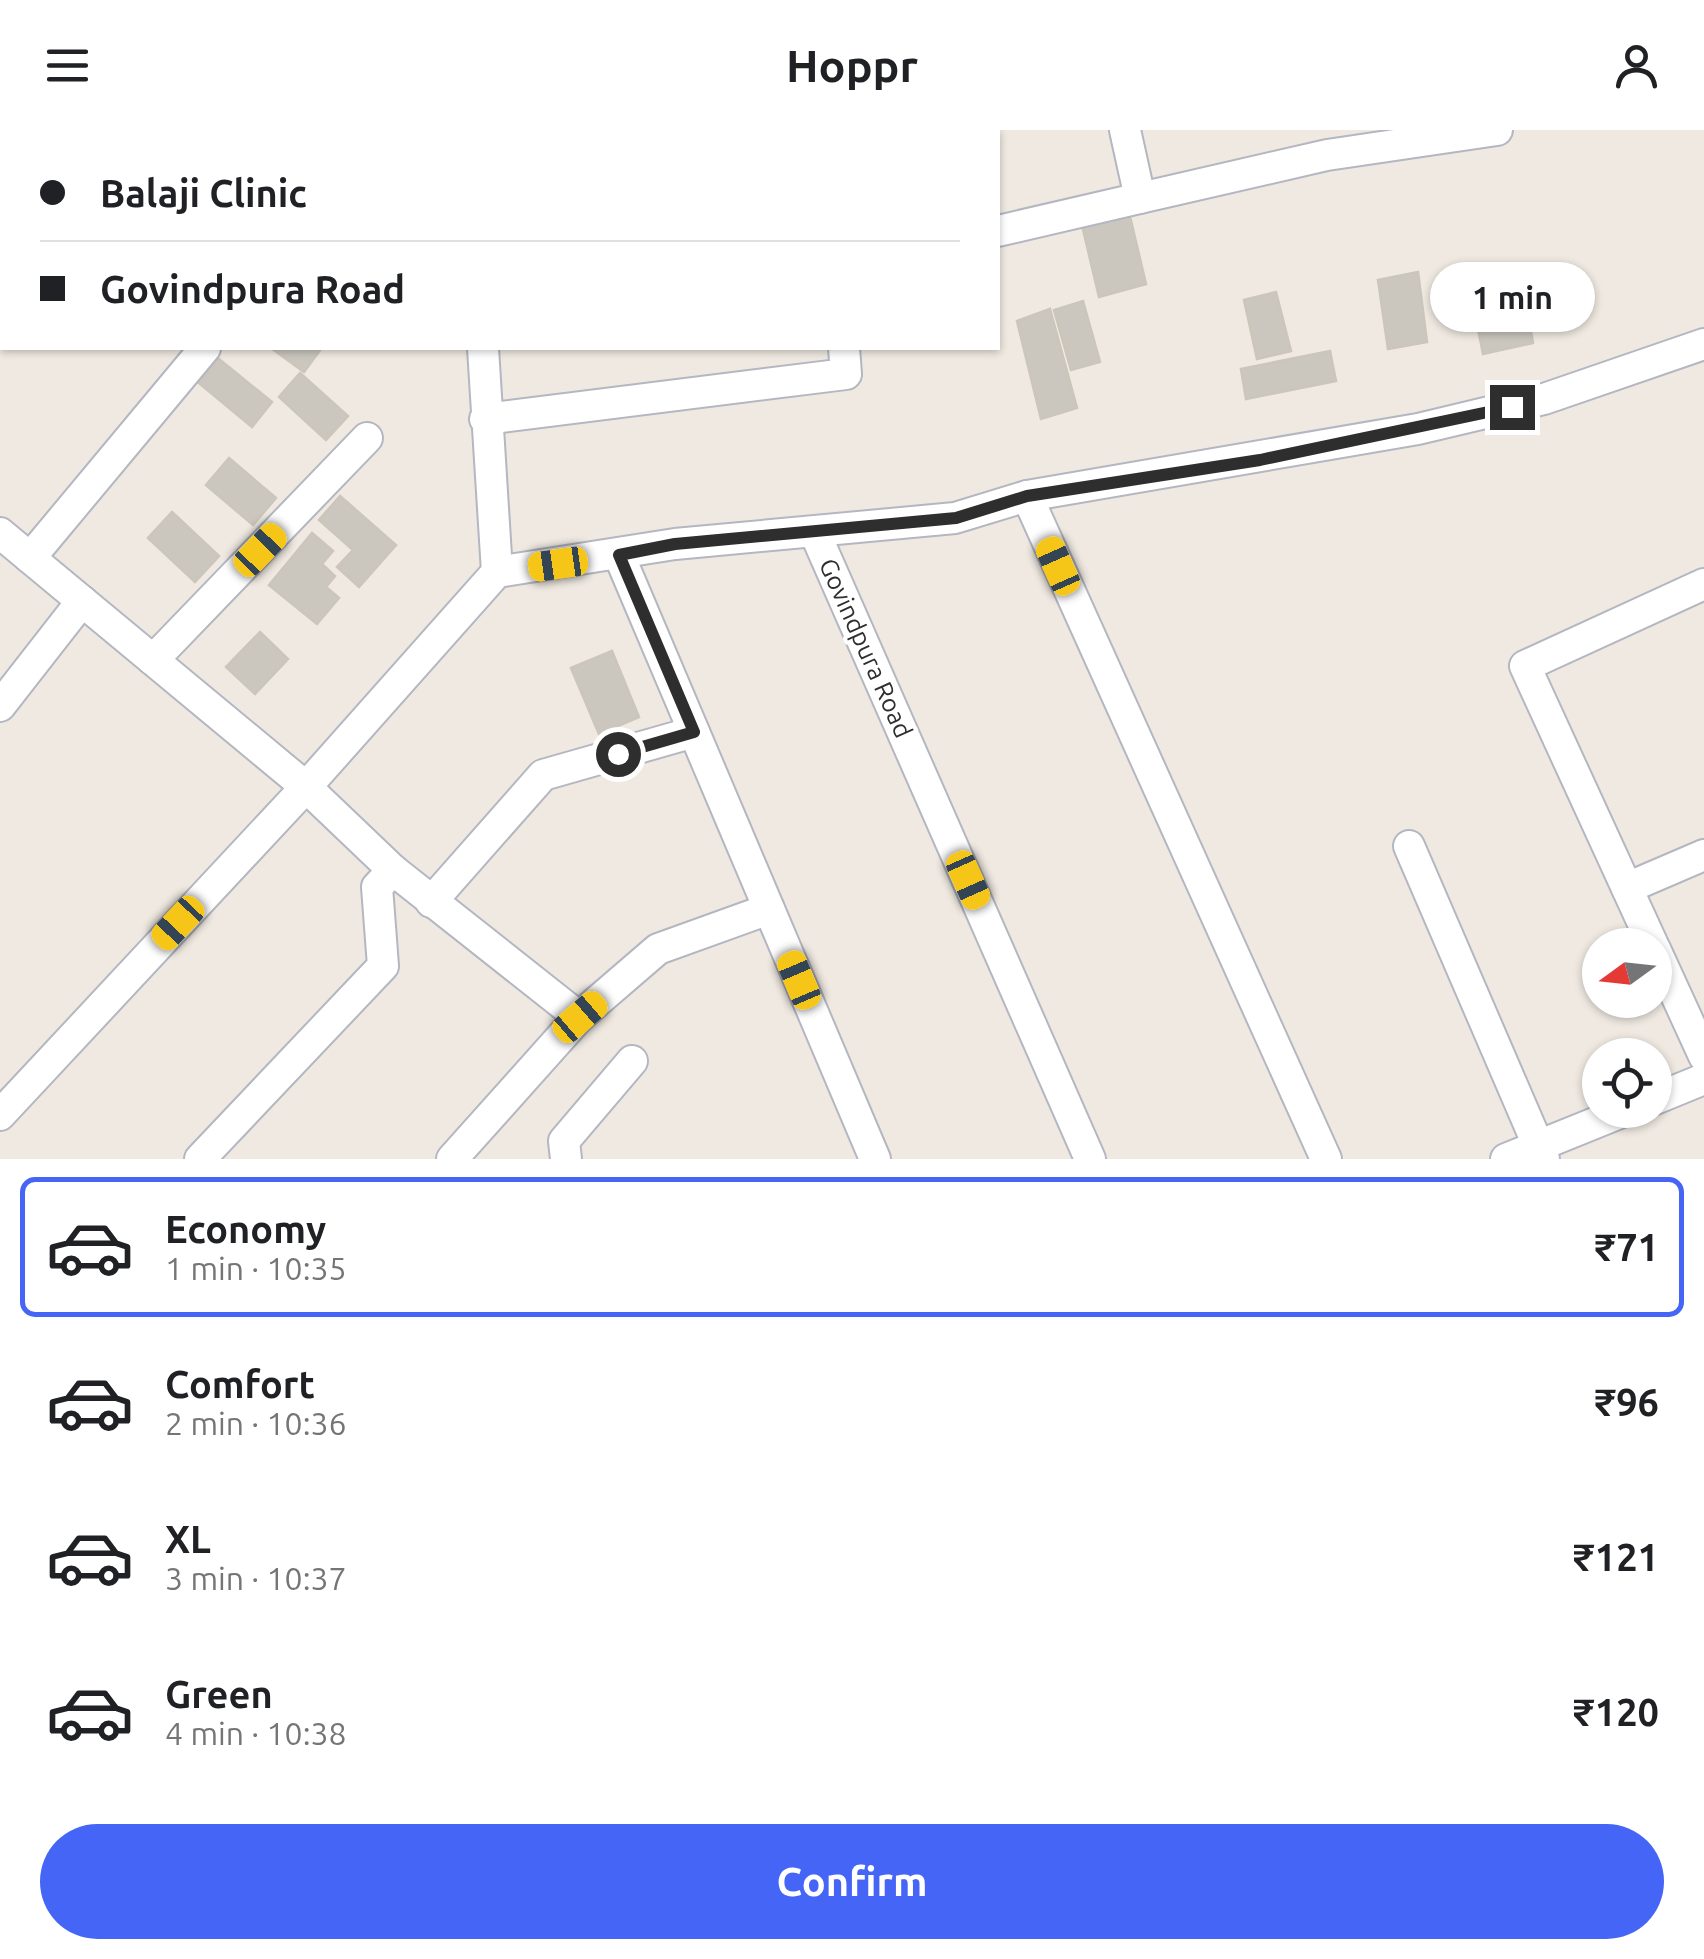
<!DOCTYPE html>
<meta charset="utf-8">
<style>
:root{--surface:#fff;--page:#f2f2f2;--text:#202124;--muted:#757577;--line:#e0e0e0;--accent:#4565f7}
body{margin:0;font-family:Ubuntu,sans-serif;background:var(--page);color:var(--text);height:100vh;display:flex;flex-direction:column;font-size:38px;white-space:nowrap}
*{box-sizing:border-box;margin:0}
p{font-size:32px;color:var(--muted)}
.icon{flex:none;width:55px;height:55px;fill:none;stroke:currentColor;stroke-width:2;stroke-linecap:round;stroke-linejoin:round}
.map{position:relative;height:1029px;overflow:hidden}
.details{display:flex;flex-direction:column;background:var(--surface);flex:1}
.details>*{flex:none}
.banner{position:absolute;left:0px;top:0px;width:1000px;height:220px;box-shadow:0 2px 8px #0004;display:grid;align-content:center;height:220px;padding:0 40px;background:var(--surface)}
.needle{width:65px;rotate:255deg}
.controls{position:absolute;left:1582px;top:798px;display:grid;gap:20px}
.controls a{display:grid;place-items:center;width:90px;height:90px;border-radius:50%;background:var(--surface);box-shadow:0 2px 8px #0004;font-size:50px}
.end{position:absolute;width:45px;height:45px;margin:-22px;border:12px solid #2e2e2e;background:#fff;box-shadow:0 0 0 5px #fff}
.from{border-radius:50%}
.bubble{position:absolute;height:70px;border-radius:35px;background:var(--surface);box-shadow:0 2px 8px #0004;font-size:32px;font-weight:700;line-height:70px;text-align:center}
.car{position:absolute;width:30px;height:60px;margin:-30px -15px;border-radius:12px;box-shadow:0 0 8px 2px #0007;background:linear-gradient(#f5c518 24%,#345 0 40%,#f5c518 0 76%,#345 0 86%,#f5c518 0)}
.banner b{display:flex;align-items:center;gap:35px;height:95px;font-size:38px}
.banner b+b{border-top:2px solid var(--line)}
.banner i{width:25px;height:25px;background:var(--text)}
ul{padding:18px 0 0;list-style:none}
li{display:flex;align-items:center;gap:30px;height:140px;margin:0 20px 15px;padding:0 20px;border:5px solid transparent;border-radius:15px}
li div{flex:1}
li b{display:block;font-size:38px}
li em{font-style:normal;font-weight:700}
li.active{border-color:var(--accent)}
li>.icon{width:90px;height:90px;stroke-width:1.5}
.cta{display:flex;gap:20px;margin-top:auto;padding:20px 40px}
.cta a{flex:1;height:115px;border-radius:60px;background:var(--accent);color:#fff;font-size:40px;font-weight:700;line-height:115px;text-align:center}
header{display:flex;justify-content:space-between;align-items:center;height:130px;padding:0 40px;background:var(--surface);font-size:45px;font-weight:700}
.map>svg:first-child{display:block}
</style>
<header><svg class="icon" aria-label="menu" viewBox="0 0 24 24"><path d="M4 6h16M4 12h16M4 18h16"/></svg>Hoppr<svg class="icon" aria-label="person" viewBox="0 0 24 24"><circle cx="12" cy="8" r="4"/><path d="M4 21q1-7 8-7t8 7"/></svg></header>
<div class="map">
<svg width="1704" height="1029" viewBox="0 0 1704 1029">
<rect width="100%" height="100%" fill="#efe9e1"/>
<g fill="#cbc7bf" stroke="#cbc5ba" stroke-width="2.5">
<path d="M1128 78 1146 154 1099 167 1081 91Z"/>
<path d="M1520 138 1533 213 1483 224 1468 149Z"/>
<path d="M1418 142 1427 212 1388 219 1378 150Z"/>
<path d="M1276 162 1291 221 1257 229 1244 170Z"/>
<path d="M1083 171 1100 232 1071 240 1054 180Z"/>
<path d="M1050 179 1077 278 1041 289 1017 191Z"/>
<path d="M271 218H318L321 219 304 242Z"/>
<path d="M1330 221 1336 251 1246 269 1241 239Z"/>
<path d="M219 229 272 272 252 297 199 253Z"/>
<path d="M300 243 348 286 326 310 279 267Z"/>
<path d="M229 328 276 368 253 395 206 355Z"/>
<path d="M340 366 396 415 359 457 337 437 353 420 319 390Z"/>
<path d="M172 382 219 426 195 452 148 408Z"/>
<path d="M312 403 333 421 322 434 335 446 326 457 339 468 317 494 269 455Z"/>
<path d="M260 502 288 529 255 564 226 537Z"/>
<path d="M612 521 639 587 599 604 571 538Z"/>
</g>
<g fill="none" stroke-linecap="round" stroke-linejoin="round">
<g stroke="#b4b7c1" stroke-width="34">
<g id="minor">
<path d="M474 0V2"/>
<path d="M831 0V2"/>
<path d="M141 2 143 0"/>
<path d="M1140 68 1327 25 1497 0"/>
<path d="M998 101 1140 68 1125 0"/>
<path d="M0 163 2 160"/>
<path d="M483 218 497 442"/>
<path d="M485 289 846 244 844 218"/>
<path d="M1027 366 1326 1029"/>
<path d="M0 403 306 657 393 740"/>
<path d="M815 403 1090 1029"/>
<path d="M619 425 875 1029"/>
<path d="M30 428 205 218"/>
<path d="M153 530 367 308"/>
<path d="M0 576 82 471"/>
<path d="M1409 716 1544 1029"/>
<path d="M1627 758 1704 725"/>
<path d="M431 772 543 645 694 602"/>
<path d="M1653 815 1525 536 1704 454"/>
<path d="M1655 819 1704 926"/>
<path d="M1655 969 1704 949"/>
<path d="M0 985 306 657 497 442 675 414 955 388 1027 366 1418 299 1544 269 1704 214"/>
<path d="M200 1029 383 836 377 757 393 740 579 887"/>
<path d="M452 1029 579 887 658 819 769 779"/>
<path d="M566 1029 564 1011 632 931"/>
<path d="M1506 1029 1627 980"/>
</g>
</g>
<use href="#minor" stroke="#fff" stroke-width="30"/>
</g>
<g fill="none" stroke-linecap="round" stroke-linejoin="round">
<path stroke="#2e2e2e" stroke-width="12" d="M618 624 694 602 619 425 675 414 956 388 1027 366 1260 330 1512 277"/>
</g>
<g text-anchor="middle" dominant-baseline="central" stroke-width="8" stroke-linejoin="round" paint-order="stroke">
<g font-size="25" fill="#2e2e2e" stroke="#fff">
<text transform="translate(866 518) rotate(66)">Govindpura Road</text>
</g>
</g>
</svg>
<div class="controls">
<a><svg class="needle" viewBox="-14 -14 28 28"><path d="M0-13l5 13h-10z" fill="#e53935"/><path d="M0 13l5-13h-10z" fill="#757577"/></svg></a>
<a><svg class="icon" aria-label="locate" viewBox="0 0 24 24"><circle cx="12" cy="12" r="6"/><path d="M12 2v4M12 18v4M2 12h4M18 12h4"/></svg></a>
</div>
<i class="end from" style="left:618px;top:624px"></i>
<i class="end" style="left:1512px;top:277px"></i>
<div class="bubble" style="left:1430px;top:132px;width:165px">1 min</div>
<i class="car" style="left:260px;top:420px;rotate:44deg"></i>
<i class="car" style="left:558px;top:434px;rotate:262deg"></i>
<i class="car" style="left:1058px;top:436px;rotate:336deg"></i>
<i class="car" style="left:968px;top:750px;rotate:156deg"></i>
<i class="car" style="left:178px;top:793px;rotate:223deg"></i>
<i class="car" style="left:799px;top:850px;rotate:337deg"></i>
<i class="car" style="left:580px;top:887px;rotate:49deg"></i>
<div class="banner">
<b><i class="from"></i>Balaji Clinic</b>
<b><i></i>Govindpura Road</b>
</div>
</div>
<section class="details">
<ul>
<li class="active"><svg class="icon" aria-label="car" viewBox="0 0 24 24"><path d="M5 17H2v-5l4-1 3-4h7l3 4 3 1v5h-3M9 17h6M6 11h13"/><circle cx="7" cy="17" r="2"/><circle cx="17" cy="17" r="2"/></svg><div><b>Economy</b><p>1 min · 10:35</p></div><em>₹71</em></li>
<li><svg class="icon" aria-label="car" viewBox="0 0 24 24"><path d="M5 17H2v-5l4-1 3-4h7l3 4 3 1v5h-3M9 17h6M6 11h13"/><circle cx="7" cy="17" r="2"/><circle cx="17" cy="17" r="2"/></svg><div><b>Comfort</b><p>2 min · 10:36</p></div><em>₹96</em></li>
<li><svg class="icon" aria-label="car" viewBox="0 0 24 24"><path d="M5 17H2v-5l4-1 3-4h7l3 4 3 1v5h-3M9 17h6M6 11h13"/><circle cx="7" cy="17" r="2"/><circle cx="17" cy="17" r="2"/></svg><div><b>XL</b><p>3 min · 10:37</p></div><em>₹121</em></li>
<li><svg class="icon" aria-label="car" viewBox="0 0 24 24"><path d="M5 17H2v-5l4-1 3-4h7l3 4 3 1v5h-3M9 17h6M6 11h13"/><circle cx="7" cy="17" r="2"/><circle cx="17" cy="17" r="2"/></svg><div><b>Green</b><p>4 min · 10:38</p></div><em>₹120</em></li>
</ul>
<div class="cta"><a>Confirm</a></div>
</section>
